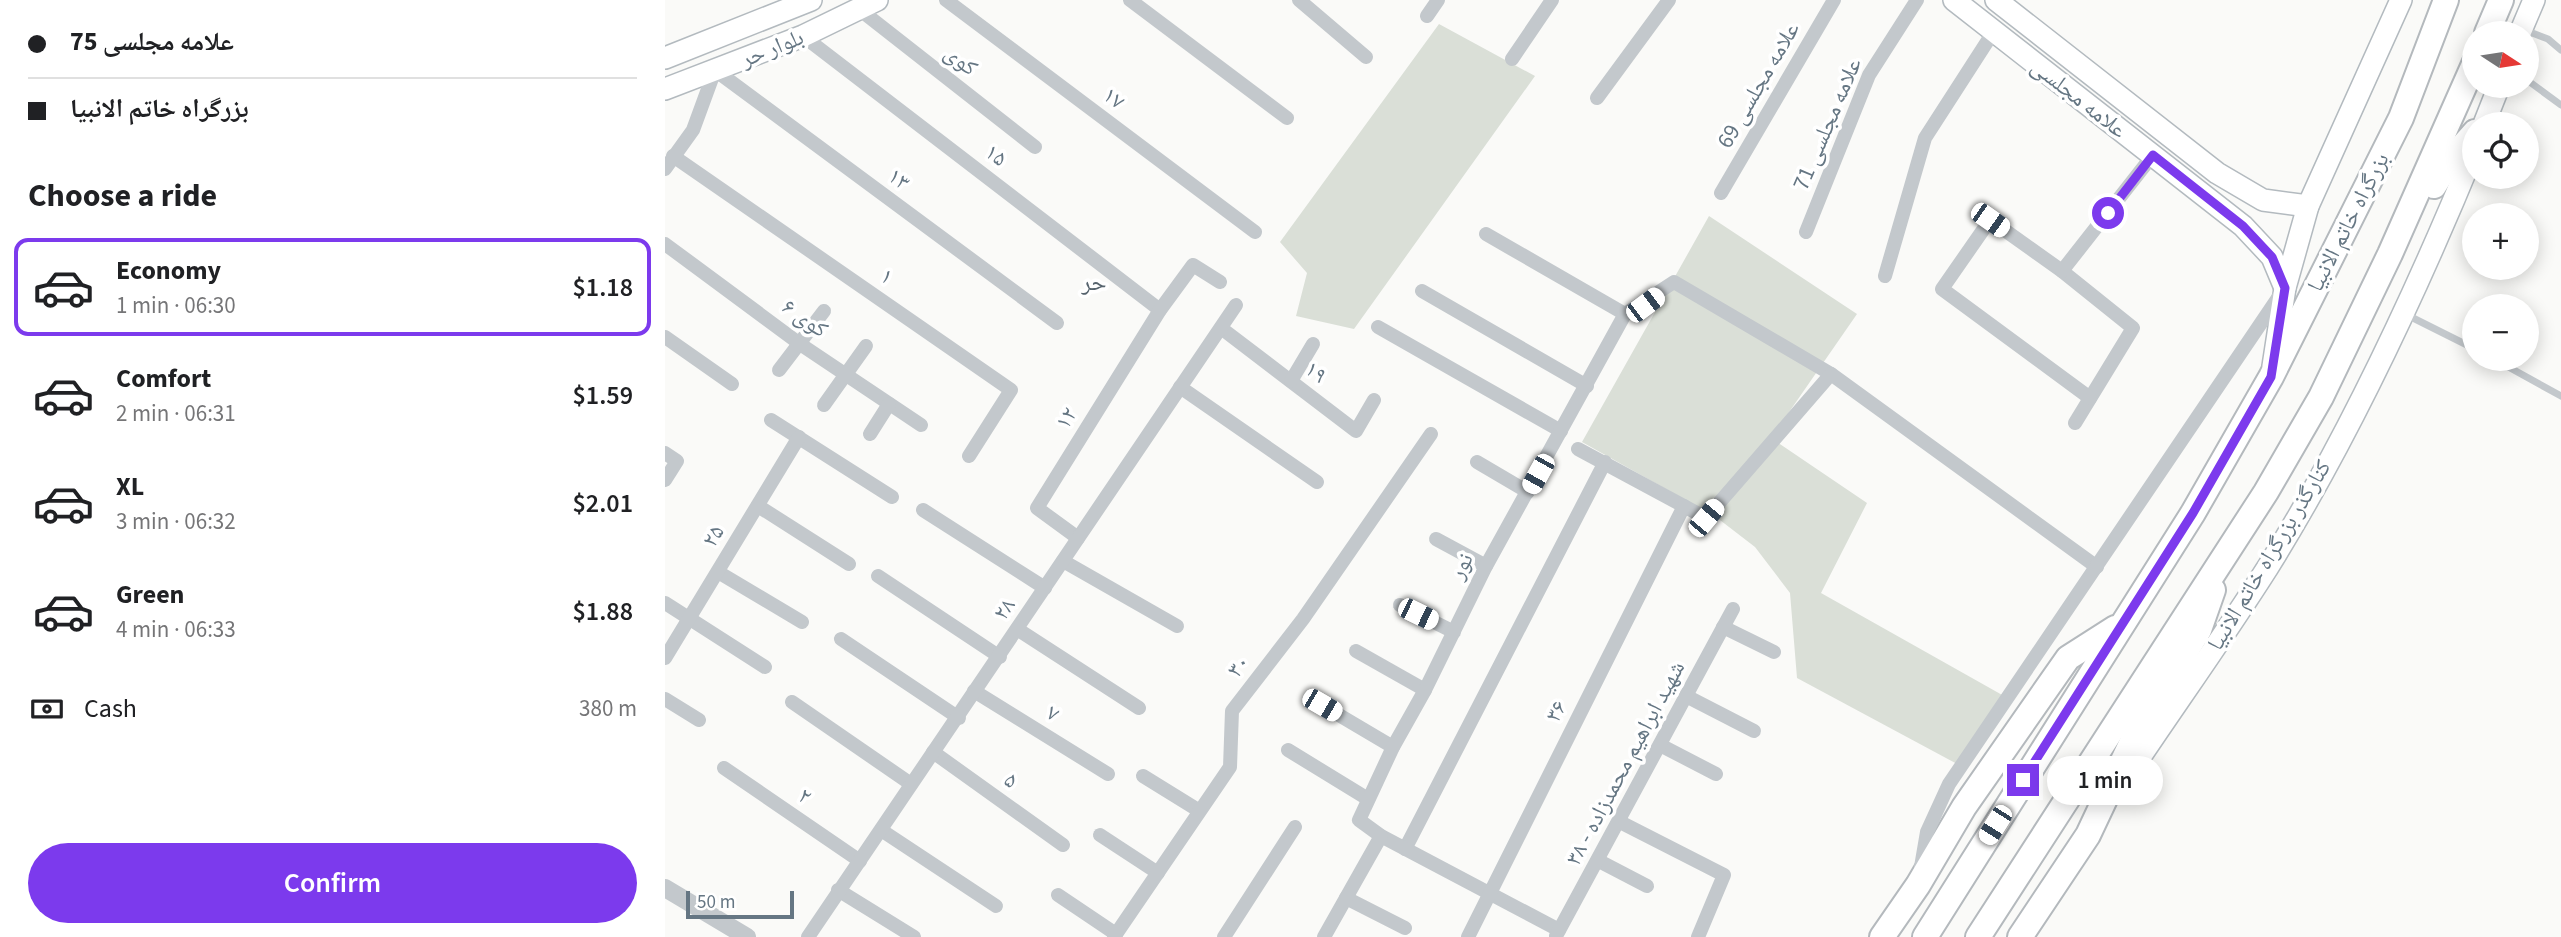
<!DOCTYPE html>
<meta charset="utf-8">
<style>
:root{--surface:#fff;--page:#f2f2f2;--text:#202124;--muted:#757577;--line:#e0e0e0;--accent:#7c3aed}
body{margin:0;font-family:"Source Sans 3","Noto Naskh Arabic",sans-serif;background:var(--page);color:var(--text);height:100vh;display:flex;flex-direction:column;font-size:26px;white-space:nowrap}
*{box-sizing:border-box;margin:0}
p{font-size:23px;color:var(--muted)}
.icon{flex:none;width:38px;height:38px;fill:none;stroke:currentColor;stroke-width:2;stroke-linecap:round;stroke-linejoin:round}
.map{position:relative;flex:1;overflow:hidden}
.details{display:flex;flex-direction:column;background:var(--surface);width:665px}
.details>*{flex:none}
.top-card{display:grid;align-content:center;height:154px;padding:0 28px;background:var(--surface)}
.needle{width:46px;rotate:102deg}
.tools{position:absolute;left:1797px;top:21px;display:grid;gap:14px}
.tools a{display:grid;place-items:center;width:77px;height:77px;border-radius:50%;background:var(--surface);box-shadow:0 4px 18px #0003;font-size:35px}
.scale{position:absolute;left:21px;bottom:18px;width:108px;box-sizing:border-box;padding-left:7px;border:4px solid #657683;border-top:0;font-size:19px;line-height:24px;white-space:nowrap;color:#657683;-webkit-text-stroke:5px #fff;paint-order:stroke}
.end{position:absolute;width:32px;height:32px;margin:-16px;border:9px solid #7c3aed;background:#fff;box-shadow:0 0 0 4px #fff}
.from{border-radius:50%}
.bubble{position:absolute;height:49px;border-radius:24px;background:var(--surface);box-shadow:0 4px 18px #0003;font-size:23px;font-weight:600;line-height:49px;text-align:center}
.car{position:absolute;width:21px;height:42px;margin:-21px -10px;border-radius:9px;box-shadow:0 0 5px 2px #0007;background:linear-gradient(#fff 24%,#345 0 40%,#fff 0 76%,#345 0 86%,#fff 0)}
.top-card b{display:flex;align-items:center;gap:24px;height:66px;font-size:26px}
.top-card b+b{border-top:2px solid var(--line)}
.top-card i{width:18px;height:18px;background:var(--text)}
ul{padding:0;list-style:none}
li{display:flex;align-items:center;gap:21px;height:98px;margin:0 14px 10px;padding:0 14px;border:4px solid transparent;border-radius:14px}
li div{flex:1}
li b{display:block;font-size:26px}
li em{font-style:normal;font-weight:600}
li.current{border-color:var(--accent)}
li>.icon{width:63px;height:63px;stroke-width:1.5}
h2{padding:0 28px;font-size:32px;line-height:84px}
.pay{display:flex;align-items:center;gap:18px;height:77px;padding:0 28px;font-size:26px}
.pay p{margin-inline-start:auto}
.primary-button{display:flex;gap:14px;margin-top:auto;padding:14px 28px}
.primary-button a{flex:1;height:80px;border-radius:42px;background:var(--accent);color:#fff;font-size:28px;font-weight:600;line-height:80px;text-align:center}
main{display:flex;flex:1;min-height:0}
.map>svg:first-child{display:block}
</style>
<main>
<section class="details">
<div class="top-card">
<b><i class="from"></i>علامه مجلسی 75</b>
<b><i></i>بزرگراه خاتم الانبیا</b>
</div>
<h2>Choose a ride</h2>
<ul>
<li class="current"><svg class="icon" aria-label="car" viewBox="0 0 24 24"><path d="M5 17H2v-5l4-1 3-4h7l3 4 3 1v5h-3M9 17h6M6 11h13"/><circle cx="7" cy="17" r="2"/><circle cx="17" cy="17" r="2"/></svg><div><b>Economy</b><p>1 min · 06:30</p></div><em>$1.18</em></li>
<li><svg class="icon" aria-label="car" viewBox="0 0 24 24"><path d="M5 17H2v-5l4-1 3-4h7l3 4 3 1v5h-3M9 17h6M6 11h13"/><circle cx="7" cy="17" r="2"/><circle cx="17" cy="17" r="2"/></svg><div><b>Comfort</b><p>2 min · 06:31</p></div><em>$1.59</em></li>
<li><svg class="icon" aria-label="car" viewBox="0 0 24 24"><path d="M5 17H2v-5l4-1 3-4h7l3 4 3 1v5h-3M9 17h6M6 11h13"/><circle cx="7" cy="17" r="2"/><circle cx="17" cy="17" r="2"/></svg><div><b>XL</b><p>3 min · 06:32</p></div><em>$2.01</em></li>
<li><svg class="icon" aria-label="car" viewBox="0 0 24 24"><path d="M5 17H2v-5l4-1 3-4h7l3 4 3 1v5h-3M9 17h6M6 11h13"/><circle cx="7" cy="17" r="2"/><circle cx="17" cy="17" r="2"/></svg><div><b>Green</b><p>4 min · 06:33</p></div><em>$1.88</em></li>
</ul>
<div class="pay"><svg class="icon" aria-label="cash" viewBox="0 0 24 24"><path d="M3 7h18v10H3z"/><circle cx="12" cy="12" r="2"/></svg>Cash<p>380 m</p></div>
<div class="primary-button"><a>Confirm</a></div>
</section>
<div class="map">
<svg width="1896" height="937" viewBox="0 0 1896 937">
<rect width="100%" height="100%" fill="#fafaf8"/>
<g fill="#dadfd7">
<path d="M774 24 870 76 689 329 631 316 642 273 615 242Z"/>
<path d="M1044 216 1192 314 1106 438 1202 503 1156 593 1339 696 1294 765 1132 678 1125 593 1090 547 1051 517 917 442Z"/>
</g>
<g fill="none" stroke-linecap="round" stroke-linejoin="round">
<g stroke="#b3babf" stroke-width="24">
<g id="secondary">
<path d="M1289 0 1578 226 1607 257 1620 288"/>
<path d="M1331 0 1552 173 1598 200 1643 206"/>
<path d="M1855 33 1869 0"/>
<path d="M0 58 146 0"/>
<path d="M0 89 138 36 212 0"/>
<path d="M1819 124 1834 86"/>
<path d="M1608 366 1620 288 1643 206 1736 0"/>
<path d="M1455 787C1504 713 1556 641 1603 567 1682 440 1753 288 1810 149"/>
</g>
</g>
<g stroke="#b4b9bd" stroke-width="28">
<g id="trunk">
<path d="M1822 33 1836 0"/>
<path d="M1769 186 1786 159 1810 132"/>
<path d="M1217 937 1253 885 1299 807 1403 658 1450 628"/>
<path d="M1260 937 1528 513 1606 377 1736 118 1781 0"/>
<path d="M1313 937 1601 492 1656 397 1725 254 1810 62"/>
<path d="M1355 937 1423 835 1473 729 1534 630 1548 590"/>
</g>
</g>
<g stroke="#c3c8cc" stroke-width="7">
<path d="M1857 29 1883 39 1896 50"/>
<path d="M1862 80 1896 105"/>
<path d="M1740 314 1810 349"/>
<path d="M1829 359 1896 396"/>
</g>
<g stroke="#c3c8cc" stroke-width="14">
<path d="M281 0 590 232"/>
<path d="M465 0 622 118"/>
<path d="M634 0 701 57"/>
<path d="M194 9 370 147"/>
<path d="M762 16 773 0"/>
<path d="M138 36 495 310"/>
<path d="M847 59 887 0"/>
<path d="M932 98 1004 0"/>
<path d="M8 156 346 390 304 456"/>
<path d="M0 169 28 130 50 70 392 323"/>
<path d="M1056 193 1169 0"/>
<path d="M1317 214 1397 271 1468 328 1410 423"/>
<path d="M1325 220 1277 289 1425 398"/>
<path d="M1141 232 1204 75 1252 0"/>
<path d="M821 234 960 314"/>
<path d="M0 244 135 344 256 425"/>
<path d="M1397 271 1488 155"/>
<path d="M1220 276 1260 138 1329 31"/>
<path d="M757 291 922 386"/>
<path d="M960 314 1009 282 1166 374"/>
<path d="M713 327 896 431"/>
<path d="M556 328 691 431 709 400"/>
<path d="M0 337 67 384"/>
<path d="M114 370 159 311"/>
<path d="M626 381 648 344"/>
<path d="M515 387 652 482"/>
<path d="M159 405 201 346"/>
<path d="M106 420 227 497"/>
<path d="M205 434 224 404"/>
<path d="M913 449 1041 518 1166 374 1432 567"/>
<path d="M0 453 12 461 0 480"/>
<path d="M812 462 863 492"/>
<path d="M93 506 184 564"/>
<path d="M258 510 380 588"/>
<path d="M413 538 372 508 495 310 528 265 555 282"/>
<path d="M771 539 821 566"/>
<path d="M398 561 512 626"/>
<path d="M53 572 137 622"/>
<path d="M213 576 335 657"/>
<path d="M0 603 100 667"/>
<path d="M735 605 789 632"/>
<path d="M1058 627 1109 652"/>
<path d="M352 629 474 708"/>
<path d="M176 639 294 718"/>
<path d="M691 651 760 690"/>
<path d="M0 658 134 437"/>
<path d="M309 691 443 774"/>
<path d="M1021 696 1089 731"/>
<path d="M0 699 34 720"/>
<path d="M127 702 246 784"/>
<path d="M657 705 728 747"/>
<path d="M995 745 1051 774"/>
<path d="M623 750 703 799"/>
<path d="M268 752 398 845"/>
<path d="M59 768 195 861"/>
<path d="M478 776 533 810"/>
<path d="M955 822 1059 875 1033 937"/>
<path d="M216 830 331 906"/>
<path d="M435 835 493 873"/>
<path d="M740 849 940 462"/>
<path d="M934 861 982 886"/>
<path d="M1256 867 1262 832 1284 784 1615 295"/>
<path d="M173 890 249 937"/>
<path d="M393 895 451 934"/>
<path d="M681 898 740 928"/>
<path d="M894 930 716 836 694 820 728 747 760 690 821 566 960 314"/>
<path d="M891 936 1068 609"/>
<path d="M143 937 571 305"/>
<path d="M449 937 565 767 567 711 638 619 766 434"/>
<path d="M559 937 630 827"/>
<path d="M659 937 716 836"/>
<path d="M803 937 1019 506"/>
</g>
<path stroke="#c3c8cc" stroke-width="18" d="M0 888 82 937"/>
<use href="#secondary" stroke="#fff" stroke-width="21"/>
<use href="#trunk" stroke="#fff" stroke-width="24"/>
</g>
<g fill="none" stroke-linecap="round" stroke-linejoin="round">
<path stroke="#7c3aed" stroke-width="9" d="M1358 780 1528 513 1606 377 1620 288 1607 257 1578 226 1488 155 1443 213"/>
</g>
<g text-anchor="middle" dominant-baseline="central" stroke-width="7" stroke-linejoin="round" paint-order="stroke">
<g font-size="23" fill="#657683" stroke="#fff">
<text transform="translate(107 48) rotate(-22)">بلوار حر</text>
<text transform="translate(296 60) rotate(38)">کوی</text>
<text transform="translate(1093 85) rotate(-60)">علامه مجلسی 69</text>
<text transform="translate(449 98) rotate(37)">۱۷</text>
<text transform="translate(1414 98) rotate(38)">علامه مجلسی</text>
<text transform="translate(1162 124) rotate(-67)">علامه مجلسی 71</text>
<text transform="translate(331 155) rotate(37)">۱۵</text>
<text transform="translate(234 179) rotate(37)">۱۳</text>
<text transform="translate(1683 222) rotate(-63)">بزرگراه خاتم الانبیا</text>
<text transform="translate(222 276) rotate(35)">۱</text>
<text transform="translate(140 318) rotate(35)">کوی ۶</text>
<text transform="translate(651 372) rotate(37)">۱۹</text>
<text transform="translate(401 418) rotate(-58)">۱۲</text>
<text transform="translate(48 536) rotate(-59)">۲۵</text>
<text transform="translate(1604 555) rotate(-59)">کنارگذر بزرگراه خاتم الانبیا</text>
<text transform="translate(796 566) rotate(-63)">نور</text>
<text transform="translate(339 609) rotate(-56)">۲۸</text>
<text transform="translate(573 666) rotate(-53)">۳۰</text>
<text transform="translate(891 711) rotate(-63)">۳۶</text>
<text transform="translate(388 713) rotate(32)">۷</text>
<text transform="translate(960 763) rotate(-62)">شهید ابراهیم محمدزاده - ۳۸</text>
<text transform="translate(346 780) rotate(35)">۵</text>
<text transform="translate(140 796) rotate(34)">۲</text>
</g>
<g font-size="24" fill="#57646e" stroke="#fff">
<text x="429" y="282">حر</text>
</g>
</g>
</svg>
<div class="tools">
<a><svg class="needle" viewBox="-14 -14 28 28"><path d="M0-13l5 13h-10z" fill="#e53935"/><path d="M0 13l5-13h-10z" fill="#757577"/></svg></a>
<a><svg class="icon" aria-label="locate" viewBox="0 0 24 24"><circle cx="12" cy="12" r="6"/><path d="M12 2v4M12 18v4M2 12h4M18 12h4"/></svg></a>
<a>+</a>
<a>−</a>
</div>
<div class="scale">50 m</div>
<i class="end from" style="left:1443px;top:213px"></i>
<i class="end" style="left:1358px;top:780px"></i>
<div class="bubble" style="left:1382px;top:756px;width:116px">1 min</div>
<i class="car" style="left:1325px;top:220px;rotate:125deg"></i>
<i class="car" style="left:980px;top:305px;rotate:53deg"></i>
<i class="car" style="left:873px;top:474px;rotate:209deg"></i>
<i class="car" style="left:1041px;top:518px;rotate:40deg"></i>
<i class="car" style="left:753px;top:614px;rotate:116deg"></i>
<i class="car" style="left:657px;top:705px;rotate:120deg"></i>
<i class="car" style="left:1330px;top:825px;rotate:212deg"></i>
</div>
</main>
